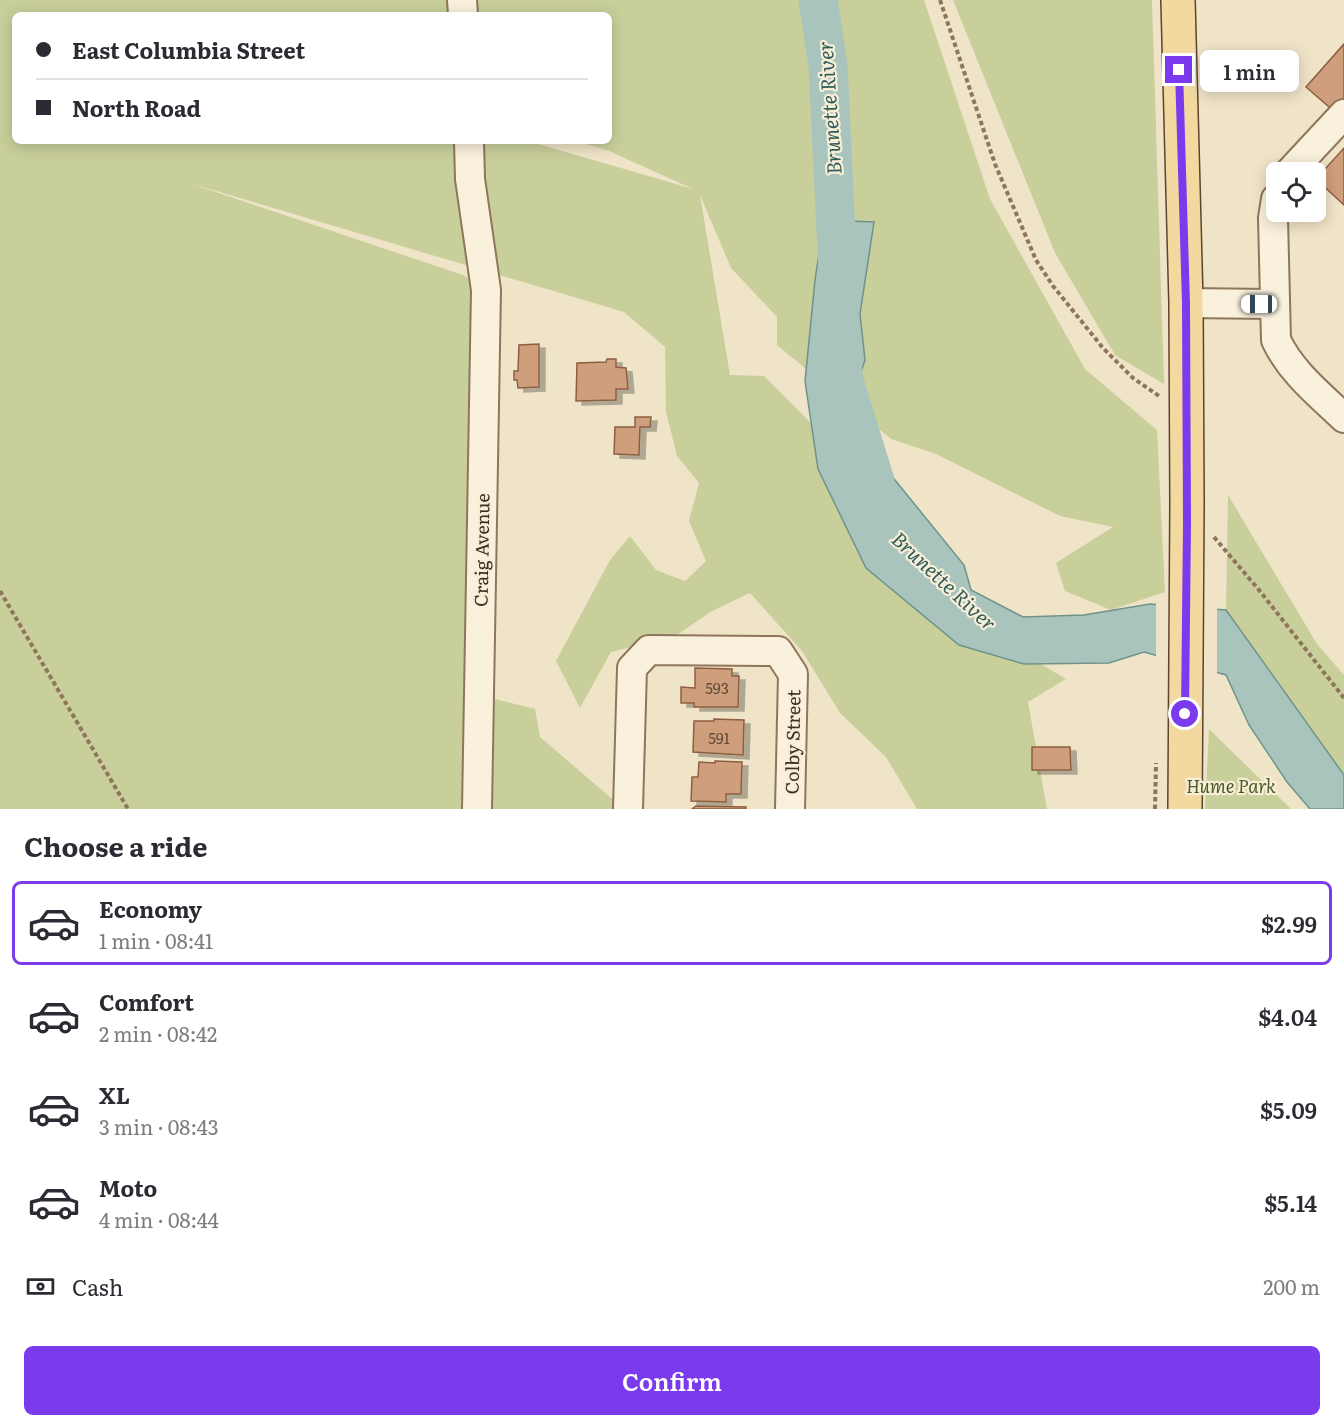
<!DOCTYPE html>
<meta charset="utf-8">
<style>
:root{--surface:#fff;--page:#f2f2f3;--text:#2b2b33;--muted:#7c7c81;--line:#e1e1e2;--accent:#7c3aed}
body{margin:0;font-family:Literata,serif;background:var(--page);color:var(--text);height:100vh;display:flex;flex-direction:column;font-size:22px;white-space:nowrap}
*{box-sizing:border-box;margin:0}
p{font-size:20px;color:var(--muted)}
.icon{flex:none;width:33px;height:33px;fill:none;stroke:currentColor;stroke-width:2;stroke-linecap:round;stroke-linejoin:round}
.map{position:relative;height:809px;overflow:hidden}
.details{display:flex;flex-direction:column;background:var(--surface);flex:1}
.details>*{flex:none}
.guide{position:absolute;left:12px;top:12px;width:600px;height:132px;border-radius:9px;box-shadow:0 3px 15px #0003;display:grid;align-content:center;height:132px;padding:0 24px;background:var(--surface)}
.tools{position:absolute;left:1266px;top:162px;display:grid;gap:12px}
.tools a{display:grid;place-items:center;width:60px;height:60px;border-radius:9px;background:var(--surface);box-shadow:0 3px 15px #0003;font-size:30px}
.end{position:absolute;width:27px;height:27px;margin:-14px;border:8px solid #7c3aed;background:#fff;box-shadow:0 0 0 3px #fff}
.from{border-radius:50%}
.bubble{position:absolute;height:42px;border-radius:9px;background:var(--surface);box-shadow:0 3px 15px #0003;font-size:20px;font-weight:600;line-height:42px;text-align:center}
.car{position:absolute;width:18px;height:36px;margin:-18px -9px;border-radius:8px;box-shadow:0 0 4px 2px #0007;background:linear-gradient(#fff 24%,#345 0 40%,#fff 0 76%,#345 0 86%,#fff 0)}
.guide b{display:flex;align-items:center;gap:21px;height:57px;font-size:22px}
.guide b+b{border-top:2px solid var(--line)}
.guide i{width:15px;height:15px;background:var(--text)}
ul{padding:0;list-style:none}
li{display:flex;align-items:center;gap:18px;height:84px;margin:0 12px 9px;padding:0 12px;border:3px solid transparent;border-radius:9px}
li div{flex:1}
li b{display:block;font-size:22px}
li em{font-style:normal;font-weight:600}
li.active{border-color:var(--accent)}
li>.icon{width:54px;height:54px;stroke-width:1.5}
h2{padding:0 24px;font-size:27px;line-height:72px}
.pay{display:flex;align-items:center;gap:15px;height:66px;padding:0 24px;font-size:22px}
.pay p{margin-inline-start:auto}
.primary-button{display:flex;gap:12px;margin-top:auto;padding:12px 24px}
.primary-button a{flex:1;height:69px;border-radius:9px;background:var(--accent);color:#fff;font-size:24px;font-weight:600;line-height:69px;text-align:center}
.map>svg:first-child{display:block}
</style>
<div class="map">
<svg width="1344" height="809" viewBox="0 0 1344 809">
<defs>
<filter id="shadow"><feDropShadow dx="6" dy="4" stdDeviation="0" flood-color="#0004"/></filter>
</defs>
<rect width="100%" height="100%" fill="#f0e4c8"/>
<g fill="#c9cf9b" fill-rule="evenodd">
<path d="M0 0H924L990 199 1085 369 1157 430 1165 592 1111 610 1065 591 1056 563 1113 527 1060 516 936 454 891 439 777 345V317L731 268 700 195 730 375 764 376 859 471 978 627 1066 679 1028 702 1047 809H917L886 757 840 713 802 651 750 593 712 611 674 637 611 652 580 708 556 661 610 560 630 536 656 570 685 581 706 561 689 521 699 483 677 456 666 412 665 347 624 312 189 183 463 275 486 290 468 702 495 699 535 709 540 737 617 803V809H0ZM15 15H609V141H576L609 151 693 189 528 141H15Z"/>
<path d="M953 0H1152L1164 384 1115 355 1055 253Z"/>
<path d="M1228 495 1317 644 1344 675V775L1226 610Z"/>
<path d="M1209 729 1291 809H1205Z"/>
</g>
<path fill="#a9c4bc" stroke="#6f938a" stroke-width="1.5" d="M824 220 874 222 860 314 865 360 848 411 873 453 964 565 971 590 1023 617 1084 615 1150 604 1226 610 1344 775V809H1310L1287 782 1249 725 1226 675 1144 652 1109 663 1024 664 959 645 866 568 818 469 805 381 815 280Z"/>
<path fill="#f0e4c8" d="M1156 601 1217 606V675L1156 658Z"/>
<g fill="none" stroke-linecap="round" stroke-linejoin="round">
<g stroke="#a9c4bc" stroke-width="39">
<path d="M818 0 828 65 838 273"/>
<path d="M842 349 843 378 875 481"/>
</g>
</g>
<g fill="#cf9f7d" stroke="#8d5f41" stroke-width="1.5" filter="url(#shadow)">
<path d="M1344 44V120L1306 87Z"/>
<path d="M1344 148V205L1316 179Z"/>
<path d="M539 344V387L518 388 517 380H514V371H518L519 345Z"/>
<path d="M607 359H616V367L626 368 628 389H616V400L576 401 577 363 606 362Z"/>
<path d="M635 417H651L650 427H640L639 455 614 454 615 427H635Z"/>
<path d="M695 668 732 669V676H739L738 707H694V703H681V687L695 688Z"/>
<path d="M714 719 744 720 743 755 693 752 694 721H714Z"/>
<path d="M1032 747H1070L1071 770H1032Z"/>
<path d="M715 761 742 762 741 794H726V802L691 801 692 777H698L699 762 715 763Z"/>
<path d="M696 806 746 807V809H692Z"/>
</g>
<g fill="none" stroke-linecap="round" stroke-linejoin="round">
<g stroke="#8d765c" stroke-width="32">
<g id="minor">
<path d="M462 0 463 15"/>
<path d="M469 141 470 179 486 290 477 809"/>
<path d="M1290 172 1344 114"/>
<path d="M1276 199 1273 218 1276 340C1291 372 1319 394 1344 418"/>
<path d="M1186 303 1275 304"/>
<path d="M628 809 632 668 649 650 778 651 793 674 790 809"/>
</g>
</g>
<g stroke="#5b4430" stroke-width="36">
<path id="major" d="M1178 0 1186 303 1187 503 1185 809"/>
</g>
<g stroke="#8d765c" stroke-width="4" stroke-dasharray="4.5 3" stroke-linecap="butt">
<path d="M940 0 995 164 1036 260 1053 286 1103 348 1133 378 1159 396V398"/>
<path d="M1214 537 1259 590 1344 698"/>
<path d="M0 591 128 809"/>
<path d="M1155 809 1156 763"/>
</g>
<use href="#minor" stroke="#faf1dc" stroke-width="28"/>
<use href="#major" stroke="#f3d9a0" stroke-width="33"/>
</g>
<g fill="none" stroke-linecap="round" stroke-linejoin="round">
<path stroke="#7c3aed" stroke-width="8" d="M1179 70 1186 303 1187 523 1185 714"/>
</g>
<g text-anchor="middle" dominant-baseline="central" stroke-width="4.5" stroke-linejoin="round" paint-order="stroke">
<g font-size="15" fill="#624a37">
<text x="717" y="687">593</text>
<text x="719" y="737">591</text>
</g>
<g font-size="18" fill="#3d2e20" stroke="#f7eed8">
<text transform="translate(481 550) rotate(-89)">Craig Avenue</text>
<text transform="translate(792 742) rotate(-89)">Colby Street</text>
</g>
<g font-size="18" font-style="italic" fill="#4d5a26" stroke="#f7eed8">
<text x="1231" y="785">Hume Park</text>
</g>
<g font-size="20" font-style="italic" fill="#2f5d5a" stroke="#f7eed8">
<text transform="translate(828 108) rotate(-94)">Brunette River</text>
<text transform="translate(945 580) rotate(43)">Brunette River</text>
</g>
</g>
</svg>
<div class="tools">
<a><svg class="icon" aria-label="locate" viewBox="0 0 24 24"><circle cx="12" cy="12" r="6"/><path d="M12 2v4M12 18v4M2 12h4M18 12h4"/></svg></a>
</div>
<i class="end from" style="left:1185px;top:714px"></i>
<i class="end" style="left:1179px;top:70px"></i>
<div class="bubble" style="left:1200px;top:50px;width:99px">1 min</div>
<i class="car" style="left:1259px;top:304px;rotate:270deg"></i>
<div class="guide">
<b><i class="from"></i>East Columbia Street</b>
<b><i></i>North Road</b>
</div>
</div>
<section class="details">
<h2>Choose a ride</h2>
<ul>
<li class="active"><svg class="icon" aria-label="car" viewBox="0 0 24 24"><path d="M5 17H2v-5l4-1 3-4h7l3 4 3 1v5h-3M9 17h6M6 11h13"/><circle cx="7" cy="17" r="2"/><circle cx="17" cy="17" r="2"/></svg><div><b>Economy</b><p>1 min · 08:41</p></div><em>$2.99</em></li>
<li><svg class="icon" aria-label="car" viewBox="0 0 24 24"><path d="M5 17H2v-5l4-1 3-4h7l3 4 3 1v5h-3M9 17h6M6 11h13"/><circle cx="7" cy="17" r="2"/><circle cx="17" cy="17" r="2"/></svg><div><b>Comfort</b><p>2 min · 08:42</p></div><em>$4.04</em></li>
<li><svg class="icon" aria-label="car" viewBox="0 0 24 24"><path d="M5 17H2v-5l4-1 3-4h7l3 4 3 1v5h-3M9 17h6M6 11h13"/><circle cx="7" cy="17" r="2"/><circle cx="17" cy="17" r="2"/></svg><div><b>XL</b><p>3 min · 08:43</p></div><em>$5.09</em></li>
<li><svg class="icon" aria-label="car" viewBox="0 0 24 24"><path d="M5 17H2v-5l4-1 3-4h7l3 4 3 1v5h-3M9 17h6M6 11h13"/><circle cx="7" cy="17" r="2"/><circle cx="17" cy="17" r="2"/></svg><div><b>Moto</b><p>4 min · 08:44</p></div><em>$5.14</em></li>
</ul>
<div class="pay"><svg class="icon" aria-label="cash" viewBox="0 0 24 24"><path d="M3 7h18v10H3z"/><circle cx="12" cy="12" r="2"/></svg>Cash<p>200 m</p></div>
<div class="primary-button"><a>Confirm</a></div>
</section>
